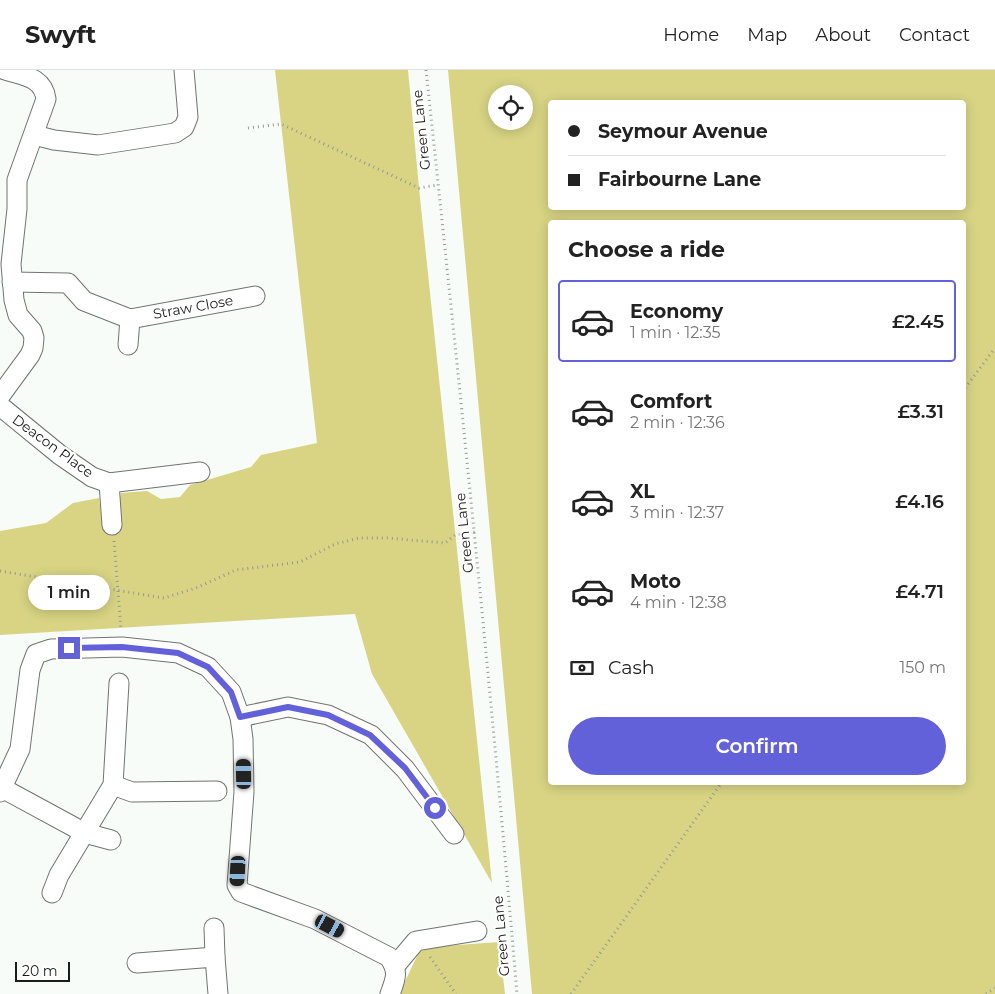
<!DOCTYPE html>
<meta charset="utf-8">
<style>
:root{--surface:#fff;--page:#f6f6f6;--text:#222;--muted:#767676;--line:#e0e0e0;--accent:#6261da}
body{margin:0;font-family:Montserrat,sans-serif;background:var(--page);color:var(--text);height:100vh;display:flex;flex-direction:column;font-size:19px;white-space:nowrap}
*{box-sizing:border-box;margin:0}
p{font-size:16px;color:var(--muted)}
.icon{flex:none;width:28px;height:28px;fill:none;stroke:currentColor;stroke-width:2;stroke-linecap:round;stroke-linejoin:round}
.map{position:relative;flex:1;overflow:hidden}
.details{position:absolute;left:548px;top:150px;width:418px;height:565px;display:flex;flex-direction:column;background:var(--surface);border-radius:5px;box-shadow:0 2px 12px #0003}
.details>*{flex:none}
.guide{position:absolute;left:548px;top:30px;width:418px;height:110px;border-radius:5px;box-shadow:0 2px 12px #0003;display:grid;align-content:center;height:110px;padding:0 20px;background:var(--surface)}
.controls{position:absolute;left:488px;top:15px;display:grid;gap:10px}
.controls a{display:grid;place-items:center;width:45px;height:45px;border-radius:50%;background:var(--surface);box-shadow:0 2px 12px #0003;font-size:25px}
.scale{position:absolute;left:15px;bottom:12px;width:55px;box-sizing:border-box;padding-left:5px;border:2px solid #1b1d1c;border-top:0;font-size:14px;line-height:18px;white-space:nowrap;color:#1b1d1c;-webkit-text-stroke:4px #fff;paint-order:stroke}
.end{position:absolute;width:22px;height:22px;margin:-11px;border:6px solid #6261da;background:#fff;box-shadow:0 0 0 2px #fff}
.from{border-radius:50%}
.bubble{position:absolute;height:35px;border-radius:18px;background:var(--surface);box-shadow:0 2px 12px #0003;font-size:16px;font-weight:600;line-height:35px;text-align:center}
.car{position:absolute;width:15px;height:30px;margin:-15px -8px;border-radius:6px;box-shadow:0 0 4px 1px #0007;background:linear-gradient(#222 24%,#8ab4d8 0 40%,#222 0 76%,#8ab4d8 0 86%,#222 0)}
.guide b{display:flex;align-items:center;gap:18px;height:48px;font-size:19px}
.guide b+b{border-top:1px solid var(--line)}
.guide i{width:12px;height:12px;background:var(--text)}
ul{padding:0;list-style:none}
li{display:flex;align-items:center;gap:15px;height:82px;margin:0 10px 8px;padding:0 10px;border:2px solid transparent;border-radius:5px}
li div{flex:1}
li b{display:block;font-size:19px}
li em{font-style:normal;font-weight:600}
li.active{border-color:var(--accent)}
li>.icon{width:45px;height:45px;stroke-width:1.5}
h2{padding:0 20px;font-size:22px;line-height:60px}
.pay{display:flex;align-items:center;gap:12px;height:55px;padding:0 20px;font-size:19px}
.pay p{margin-inline-start:auto}
.button{display:flex;gap:10px;margin-top:auto;padding:10px 20px}
.button a{flex:1;height:58px;border-radius:30px;background:var(--accent);color:#fff;font-size:20px;font-weight:600;line-height:58px;text-align:center}
header{display:flex;align-items:center;gap:30px;box-sizing:border-box;height:70px;padding:0 25px;background:var(--surface);border-bottom:1px solid var(--line)}
header strong{font-size:24px}
nav{display:flex;gap:28px;margin-inline-start:auto;font-size:18px}
.map>svg:first-child{display:block}
</style>
<header>
<strong>Swyft</strong>
<nav><a>Home</a><a>Map</a><a>About</a><a>Contact</a></nav>
</header>
<div class="map">
<svg width="995" height="924" viewBox="0 0 995 924">
<rect width="100%" height="100%" fill="#f7fcf8"/>
<g fill="#d8d484" fill-rule="evenodd">
<path d="M275 0H408L419 118 492 813 372 604 355 544 0 565V461L46 453 73 433 99 428 103 456 119 431 121 423 147 421 161 429 180 427 190 415 251 397 261 385 317 373Z"/>
<path d="M448 0H995V924H532ZM496 24H524V51H496ZM550 32H962V138H550ZM962 152V712H550V152Z"/>
<path d="M499 872 505 924H399L419 882 431 877Z"/>
</g>
<g fill="none" stroke-linecap="round" stroke-linejoin="round">
<g stroke="#707471" stroke-width="21">
<g id="street">
<path d="M34 65 54 70 98 75 175 63 184 57 188 47 184 0"/>
<path d="M12 212 68 213 84 231 130 249 255 226"/>
<path d="M128 275 130 249"/>
<path d="M0 326 30 285 33 278 34 268 32 261 18 245 14 230 11 194 17 139V110L46 29C43 7 24 6 5 0"/>
<path d="M0 336 60 385 92 407 109 413 200 402"/>
<path d="M109 413 112 455"/>
<path d="M240 647 288 637 328 645 371 665 405 699 454 764"/>
<path d="M113 715 132 722 217 721"/>
<path d="M2 718 85 763 111 770"/>
<path d="M0 722 20 679 30 600 36 584 51 579 122 577 178 583 208 597 231 622 240 647 243 669 244 722 237 815 241 822 315 849 389 887C399 902 396 908 390 924"/>
<path d="M52 823 59 805 113 715 119 613"/>
<path d="M214 858 215 887"/>
<path d="M137 893 215 887 218 924"/>
<path d="M395 896 416 871 477 861"/>
</g>
</g>
<g stroke="#959996" stroke-width="3" stroke-dasharray="1 4" stroke-linecap="butt">
<path d="M426 0C459 308 491 616 517 924"/>
<path d="M248 58 281 54 419 118 438 115"/>
<path d="M962 322 995 278"/>
<path d="M114 471 121 559"/>
<path d="M0 501 164 528 196 518 236 500 300 492 335 474 359 468H387L445 473 455 465 475 462"/>
<path d="M430 887 456 924"/>
<path d="M571 924 722 712"/>
<path d="M986 924 995 918"/>
</g>
<use href="#street" stroke="#fff" stroke-width="19"/>
</g>
<g fill="none" stroke-linecap="round" stroke-linejoin="round">
<path stroke="#6261da" stroke-width="6" d="M69 578 122 577 178 583 208 597 231 622 240 647 288 637 328 645 370 665 405 698 435 738"/>
</g>
<g text-anchor="middle" dominant-baseline="central" stroke-width="4.5" stroke-linejoin="round" paint-order="stroke">
<g font-size="14" fill="#1b1d1c" stroke="#fff">
<text transform="translate(421 60) rotate(-96)">Green Lane</text>
<text transform="translate(193 237) rotate(-10)">Straw Close</text>
<text transform="translate(53 376) rotate(36)">Deacon Place</text>
<text transform="translate(464 463) rotate(-96)">Green Lane</text>
<text transform="translate(501 866) rotate(-95)">Green Lane</text>
</g>
</g>
</svg>
<div class="controls">
<a><svg class="icon" aria-label="locate" viewBox="0 0 24 24"><circle cx="12" cy="12" r="6"/><path d="M12 2v4M12 18v4M2 12h4M18 12h4"/></svg></a>
</div>
<div class="scale">20 m</div>
<i class="end from" style="left:435px;top:738px"></i>
<i class="end" style="left:69px;top:578px"></i>
<div class="bubble" style="left:28px;top:505px;width:82px">1 min</div>
<i class="car" style="left:244px;top:704px;rotate:359deg"></i>
<i class="car" style="left:238px;top:801px;rotate:183deg"></i>
<i class="car" style="left:330px;top:856px;rotate:118deg"></i>
<div class="guide">
<b><i class="from"></i>Seymour Avenue</b>
<b><i></i>Fairbourne Lane</b>
</div>
<section class="details">
<h2>Choose a ride</h2>
<ul>
<li class="active"><svg class="icon" aria-label="car" viewBox="0 0 24 24"><path d="M5 17H2v-5l4-1 3-4h7l3 4 3 1v5h-3M9 17h6M6 11h13"/><circle cx="7" cy="17" r="2"/><circle cx="17" cy="17" r="2"/></svg><div><b>Economy</b><p>1 min · 12:35</p></div><em>£2.45</em></li>
<li><svg class="icon" aria-label="car" viewBox="0 0 24 24"><path d="M5 17H2v-5l4-1 3-4h7l3 4 3 1v5h-3M9 17h6M6 11h13"/><circle cx="7" cy="17" r="2"/><circle cx="17" cy="17" r="2"/></svg><div><b>Comfort</b><p>2 min · 12:36</p></div><em>£3.31</em></li>
<li><svg class="icon" aria-label="car" viewBox="0 0 24 24"><path d="M5 17H2v-5l4-1 3-4h7l3 4 3 1v5h-3M9 17h6M6 11h13"/><circle cx="7" cy="17" r="2"/><circle cx="17" cy="17" r="2"/></svg><div><b>XL</b><p>3 min · 12:37</p></div><em>£4.16</em></li>
<li><svg class="icon" aria-label="car" viewBox="0 0 24 24"><path d="M5 17H2v-5l4-1 3-4h7l3 4 3 1v5h-3M9 17h6M6 11h13"/><circle cx="7" cy="17" r="2"/><circle cx="17" cy="17" r="2"/></svg><div><b>Moto</b><p>4 min · 12:38</p></div><em>£4.71</em></li>
</ul>
<div class="pay"><svg class="icon" aria-label="cash" viewBox="0 0 24 24"><path d="M3 7h18v10H3z"/><circle cx="12" cy="12" r="2"/></svg>Cash<p>150 m</p></div>
<div class="button"><a>Confirm</a></div>
</section>
</div>
